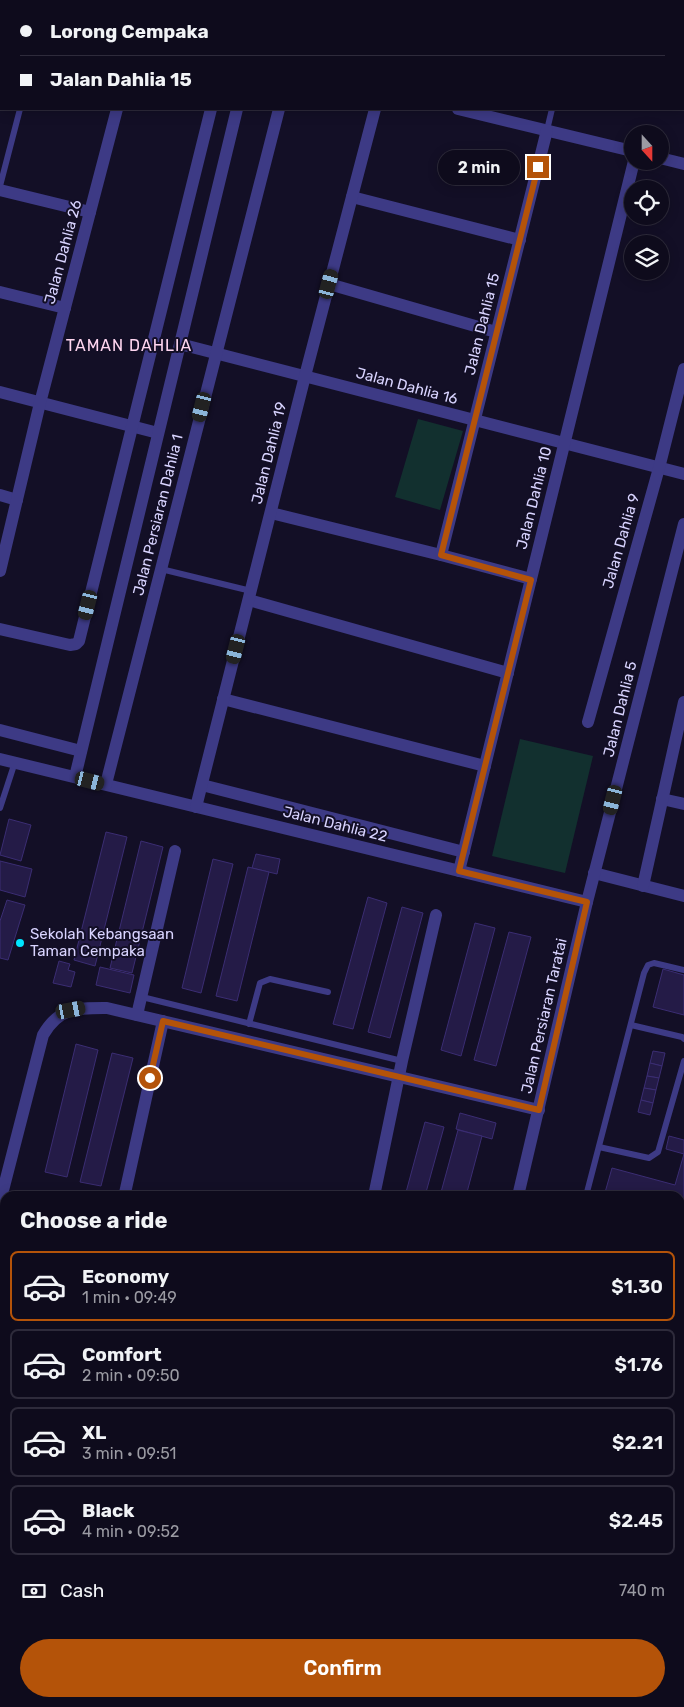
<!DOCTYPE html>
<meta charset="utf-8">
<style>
:root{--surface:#0e0b1c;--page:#171425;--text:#f1f3f6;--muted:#9b9ba3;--line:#2e2b3b;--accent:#b45309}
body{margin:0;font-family:Rubik,sans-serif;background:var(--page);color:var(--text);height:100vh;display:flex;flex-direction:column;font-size:19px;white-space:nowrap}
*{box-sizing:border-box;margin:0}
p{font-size:16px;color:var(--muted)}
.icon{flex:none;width:28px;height:28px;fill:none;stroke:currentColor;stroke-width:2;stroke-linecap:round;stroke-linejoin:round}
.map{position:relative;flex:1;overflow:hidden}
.sheet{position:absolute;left:0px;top:1191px;width:685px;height:516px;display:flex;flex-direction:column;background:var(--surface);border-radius:15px 15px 0 0;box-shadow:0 2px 12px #0003,0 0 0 1px var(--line)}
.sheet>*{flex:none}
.hud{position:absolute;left:0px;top:0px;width:685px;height:110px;box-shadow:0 2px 12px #0003,0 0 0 1px var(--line);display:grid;align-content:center;height:110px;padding:0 20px;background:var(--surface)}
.needle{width:32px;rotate:159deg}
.fabs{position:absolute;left:624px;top:125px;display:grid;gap:10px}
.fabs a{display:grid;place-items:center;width:45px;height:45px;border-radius:50%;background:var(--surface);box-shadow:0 2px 12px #0003,0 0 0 1px var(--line);font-size:25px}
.end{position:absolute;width:22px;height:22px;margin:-11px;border:6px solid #b45309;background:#fff;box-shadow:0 0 0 2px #fff}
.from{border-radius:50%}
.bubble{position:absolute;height:35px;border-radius:18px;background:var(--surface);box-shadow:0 2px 12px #0003,0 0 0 1px var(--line);font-size:16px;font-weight:600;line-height:35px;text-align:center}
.car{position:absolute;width:15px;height:30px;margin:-15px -8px;border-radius:6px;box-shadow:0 0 4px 1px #0007;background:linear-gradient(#222 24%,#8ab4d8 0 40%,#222 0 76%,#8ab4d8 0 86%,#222 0)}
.hud b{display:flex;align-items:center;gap:18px;height:48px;font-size:19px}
.hud b+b{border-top:1px solid var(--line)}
.hud i{width:12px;height:12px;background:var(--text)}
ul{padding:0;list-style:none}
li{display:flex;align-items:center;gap:15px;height:70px;margin:0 10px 8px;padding:0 10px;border:2px solid var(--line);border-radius:8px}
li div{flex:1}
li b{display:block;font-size:19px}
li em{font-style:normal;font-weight:600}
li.on{border-color:var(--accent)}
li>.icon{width:45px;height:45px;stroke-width:1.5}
h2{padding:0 20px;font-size:22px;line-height:60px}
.pay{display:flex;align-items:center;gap:12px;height:55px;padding:0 20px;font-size:19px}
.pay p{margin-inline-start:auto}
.action{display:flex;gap:10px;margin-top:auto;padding:10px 20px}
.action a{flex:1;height:58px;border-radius:30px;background:var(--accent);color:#fff;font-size:20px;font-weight:600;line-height:58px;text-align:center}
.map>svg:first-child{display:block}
</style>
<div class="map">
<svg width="684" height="1707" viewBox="0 0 684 1707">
<rect width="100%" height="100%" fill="#130f26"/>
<g fill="#12302f">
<path d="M266 0H399L398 1H266Z"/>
<path d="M418 419 463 431 440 510 395 497Z"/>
<path d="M520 739 593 756 565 873 492 856Z"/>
</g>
<g fill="#241b47" stroke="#3b2d73">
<path d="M9 819 31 825 21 861 0 855Z"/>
<path d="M106 832 127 837 95 966 74 960Z"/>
<path d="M141 841 163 847 132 973 110 968Z"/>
<path d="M256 854 280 859 277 874 252 868Z"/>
<path d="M213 859 233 864 201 993 182 988Z"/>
<path d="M0 861 32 869 25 897 0 890Z"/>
<path d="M248 867 269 872 237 1001 216 996Z"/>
<path d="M368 897 387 903 353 1029 333 1024Z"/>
<path d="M7 900 25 905 8 960 0 958V921Z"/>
<path d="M402 907 423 913 390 1038 368 1032Z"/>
<path d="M475 923 495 928 461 1056 441 1050Z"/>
<path d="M509 932 531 937 496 1066 474 1060Z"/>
<path d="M59 961 70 964 68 970 75 972 71 987 53 983Z"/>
<path d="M100 967 134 975 130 993 96 985Z"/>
<path d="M663 969 684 975V1015L653 1007Z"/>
<path d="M76 1044 98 1050 67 1177 45 1172Z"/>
<path d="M653 1051 665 1053 662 1066 650 1063Z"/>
<path d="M112 1053 133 1058 101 1186 80 1182Z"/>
<path d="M650 1063 662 1066 659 1078 647 1076Z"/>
<path d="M647 1076 659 1078 656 1090 644 1088Z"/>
<path d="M644 1088 656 1090 653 1103 641 1100Z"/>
<path d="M641 1100 653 1103 650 1115 638 1112Z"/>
<path d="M460 1113 496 1123 492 1139 456 1129Z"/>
<path d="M425 1122 444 1127 425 1196H405Z"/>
<path d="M458 1130 482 1136 466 1196H440Z"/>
<path d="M669 1136 684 1140V1221L680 1220V1196H604L612 1168 675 1185 684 1154 666 1149Z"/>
<path d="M5 1346V1432L0 1453V1367Z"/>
<path d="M0 1551 5 1552V1570L0 1590Z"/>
<path d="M97 1702H116L114 1707Z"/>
<path d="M116 1702H144L143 1707H114Z"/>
<path d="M164 1702H250L249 1707H163Z"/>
<path d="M254 1702H299L298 1707H253Z"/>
<path d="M427 1702H456L458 1703 457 1707H426Z"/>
<path d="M467 1702H490L489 1707H466Z"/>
<path d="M505 1702H527L526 1707H504Z"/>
</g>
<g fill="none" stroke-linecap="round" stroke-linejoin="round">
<g stroke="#3d3a85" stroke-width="6">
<path d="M579 1 580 0"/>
<path d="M547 130 552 109"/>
<path d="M0 186 20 109"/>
<path d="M161 569 251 591"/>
<path d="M0 808 15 762"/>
<path d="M142 997 402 1061"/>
<path d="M249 1024 260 983 270 979 328 992"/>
<path d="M631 1025 682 1037 684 1039"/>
<path d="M599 1147 649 1158 658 1152 684 1061"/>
<path d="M586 1196 644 973 648 965 654 963 684 970"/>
<path d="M680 1242 684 1243"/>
<path d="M680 1262 684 1256"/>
<path d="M0 1496 5 1497"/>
<path d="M0 1529 5 1531"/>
<path d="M33 1702 51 1707"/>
<path d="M25 1707 28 1702"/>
</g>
<g stroke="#3d3a85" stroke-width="12">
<path d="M24 0 29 1"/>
<path d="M620 0 625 1"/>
<path d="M228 1V0"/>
<path d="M257 1V0"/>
<path d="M403 1V0"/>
<path d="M458 109 632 151"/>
<path d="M660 158 684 164"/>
<path d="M0 190 90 212"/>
<path d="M352 197 520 240"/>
<path d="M329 284 496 332"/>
<path d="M0 292 65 308"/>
<path d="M180 344 684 474"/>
<path d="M0 392 158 433"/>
<path d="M0 495 17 500"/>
<path d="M271 513 441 555 531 579"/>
<path d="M441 555 547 130"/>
<path d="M0 571 40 403 117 109"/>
<path d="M249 600 508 673"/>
<path d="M0 629 70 645 76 644 79 641 211 109"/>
<path d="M223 699 485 766"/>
<path d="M588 722 659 468 684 369"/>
<path d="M0 730 81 751"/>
<path d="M0 759 587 902"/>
<path d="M75 777 237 109"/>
<path d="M106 784 279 109"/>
<path d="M202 785 464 852"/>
<path d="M662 799 684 804"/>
<path d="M196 807 305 376 375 109"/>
<path d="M459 871 634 161"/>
<path d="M594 873 684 896"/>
<path d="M643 886 684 702"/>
<path d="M137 1015 175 851"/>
<path d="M125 1193 163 1021"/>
<path d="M374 1196 402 1061 436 915"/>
<path d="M0 1202 43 1035C59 1007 77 1008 107 1008L539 1110"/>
<path d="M0 1317 5 1318"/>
<path d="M680 1460 684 1461"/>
<path d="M0 1690 5 1668"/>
<path d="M597 1707 598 1702"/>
</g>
<g stroke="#3d3a85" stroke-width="12">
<path d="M518 1196 587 902 684 524"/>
<path d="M389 1707 391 1702"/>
</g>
</g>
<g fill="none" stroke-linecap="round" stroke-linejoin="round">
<path stroke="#b45309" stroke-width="6" d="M150 1078 163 1021 539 1110 587 902 459 871 531 580 441 555 538 167"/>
</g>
<circle fill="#00e5ff" stroke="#130f26" stroke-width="2" cx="20" cy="943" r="5"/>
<g text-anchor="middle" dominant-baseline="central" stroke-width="4" stroke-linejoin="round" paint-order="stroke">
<g font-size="15" fill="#d9d4ff" stroke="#130f26">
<text transform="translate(63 252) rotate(-75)">Jalan Dahlia 26</text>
<text transform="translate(482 324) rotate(-76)">Jalan Dahlia 15</text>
<text transform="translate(407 386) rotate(15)">Jalan Dahlia 16</text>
<text transform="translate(269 453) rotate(-76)">Jalan Dahlia 19</text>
<text transform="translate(534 498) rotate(-76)">Jalan Dahlia 10</text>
<text transform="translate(158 515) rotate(-76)">Jalan Persiaran Dahlia 1</text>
<text transform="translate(621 541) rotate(-74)">Jalan Dahlia 9</text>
<text transform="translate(620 709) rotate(-76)">Jalan Dahlia 5</text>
<text transform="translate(335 824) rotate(14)">Jalan Dahlia 22</text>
<text transform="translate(544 1016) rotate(-77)">Jalan Persiaran Taratai</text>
</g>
<g font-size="15" fill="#d9d4ff" stroke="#130f26" text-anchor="start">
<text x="30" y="934">Sekolah Kebangsaan<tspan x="30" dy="17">Taman Cempaka</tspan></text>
</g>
<g font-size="16" letter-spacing="1" fill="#ffd6f0" stroke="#130f26">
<text x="129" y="345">TAMAN DAHLIA</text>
</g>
</g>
</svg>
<div class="fabs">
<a><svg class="needle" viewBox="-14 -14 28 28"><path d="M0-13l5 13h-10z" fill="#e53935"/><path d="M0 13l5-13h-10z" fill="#9b9ba3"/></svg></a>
<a><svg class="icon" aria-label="locate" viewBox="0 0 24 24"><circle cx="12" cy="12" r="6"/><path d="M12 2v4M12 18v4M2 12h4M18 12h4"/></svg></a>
<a><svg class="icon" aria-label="layers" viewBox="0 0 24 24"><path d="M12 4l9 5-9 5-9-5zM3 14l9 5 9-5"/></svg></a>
</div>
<i class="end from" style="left:150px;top:1078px"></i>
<i class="end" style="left:538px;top:167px"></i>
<div class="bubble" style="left:438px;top:150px;width:82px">2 min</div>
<i class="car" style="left:329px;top:284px;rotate:15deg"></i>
<i class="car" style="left:202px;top:407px;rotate:194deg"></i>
<i class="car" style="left:88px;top:605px;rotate:194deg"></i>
<i class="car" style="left:236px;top:649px;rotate:194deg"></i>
<i class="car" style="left:90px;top:781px;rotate:104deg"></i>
<i class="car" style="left:613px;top:800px;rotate:194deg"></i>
<i class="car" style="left:71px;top:1010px;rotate:79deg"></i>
<div class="hud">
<b><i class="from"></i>Lorong Cempaka</b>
<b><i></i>Jalan Dahlia 15</b>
</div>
<section class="sheet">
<h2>Choose a ride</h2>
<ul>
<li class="on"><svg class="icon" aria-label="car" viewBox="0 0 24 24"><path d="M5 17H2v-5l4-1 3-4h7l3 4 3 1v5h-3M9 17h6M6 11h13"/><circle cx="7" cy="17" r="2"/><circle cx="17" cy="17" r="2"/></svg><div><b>Economy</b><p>1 min · 09:49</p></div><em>$1.30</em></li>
<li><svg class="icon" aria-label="car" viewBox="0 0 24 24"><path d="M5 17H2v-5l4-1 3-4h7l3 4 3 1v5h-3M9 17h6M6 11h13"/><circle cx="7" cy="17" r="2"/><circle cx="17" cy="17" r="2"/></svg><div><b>Comfort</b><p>2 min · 09:50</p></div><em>$1.76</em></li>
<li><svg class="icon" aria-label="car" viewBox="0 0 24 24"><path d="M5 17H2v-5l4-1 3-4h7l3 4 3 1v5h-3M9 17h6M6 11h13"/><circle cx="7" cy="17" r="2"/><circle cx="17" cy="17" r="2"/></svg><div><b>XL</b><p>3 min · 09:51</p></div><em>$2.21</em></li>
<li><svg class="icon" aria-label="car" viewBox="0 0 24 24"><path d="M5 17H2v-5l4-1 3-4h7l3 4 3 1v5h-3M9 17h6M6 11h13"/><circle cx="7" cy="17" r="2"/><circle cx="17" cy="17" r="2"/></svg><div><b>Black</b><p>4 min · 09:52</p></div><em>$2.45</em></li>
</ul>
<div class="pay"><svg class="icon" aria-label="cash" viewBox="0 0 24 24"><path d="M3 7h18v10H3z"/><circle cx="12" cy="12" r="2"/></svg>Cash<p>740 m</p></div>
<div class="action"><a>Confirm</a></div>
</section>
</div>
